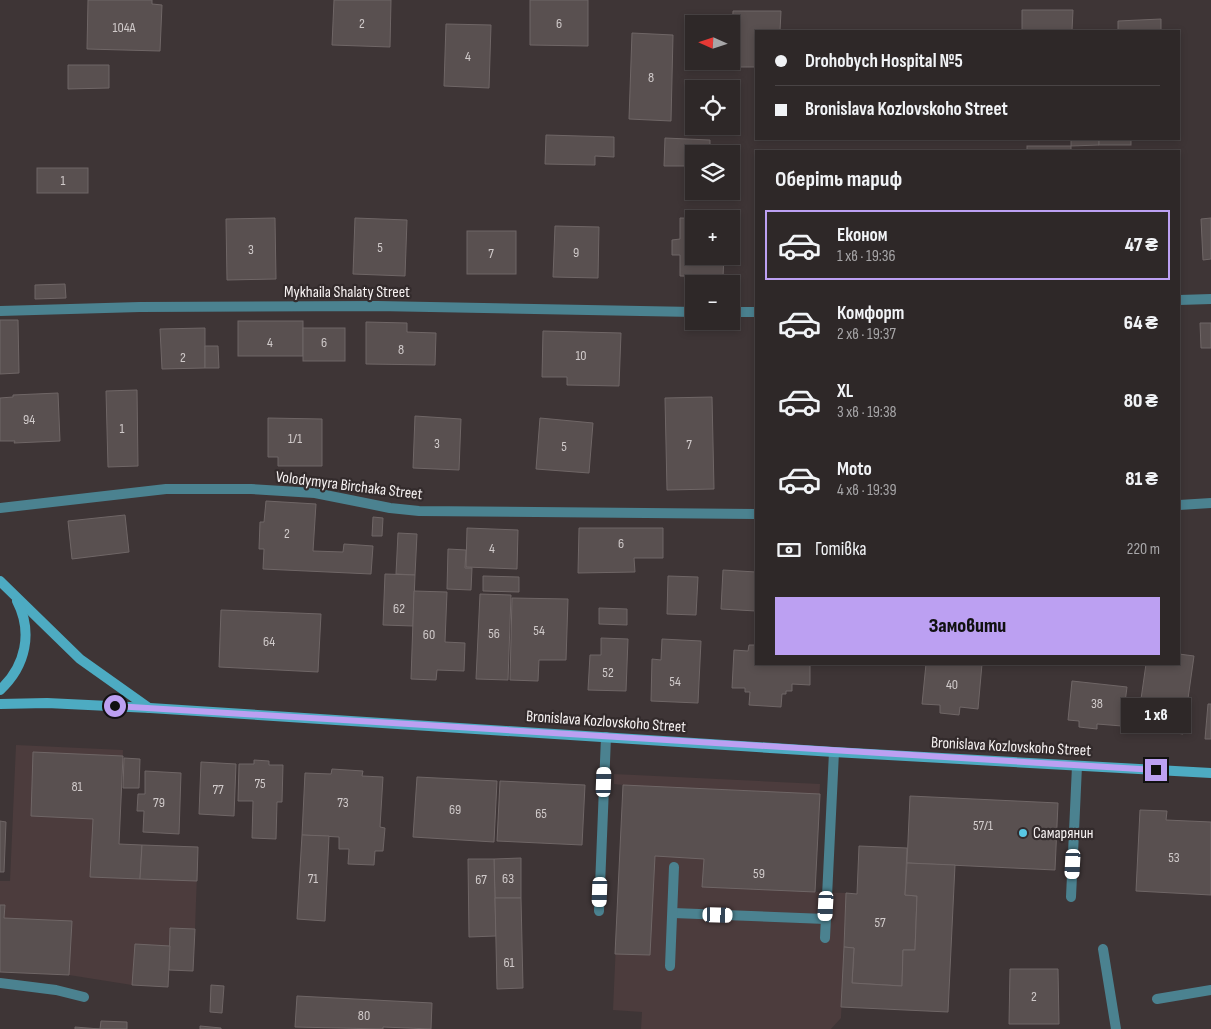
<!DOCTYPE html>
<html lang="uk">
<meta charset="utf-8">
<style>
:root{--surface:#2e2828;--page:#363030;--text:#f1f3f6;--muted:#a7a6a8;--line:#494445;--accent:#bca0f2}
body{margin:0;font-family:"Sofia Sans Condensed",sans-serif;background:var(--page);color:var(--text);height:100vh;display:flex;flex-direction:column;font-size:19px;white-space:nowrap}
*{box-sizing:border-box;margin:0}
p{font-size:16px;color:var(--muted)}
.icon{flex:none;width:28px;height:28px;fill:none;stroke:currentColor;stroke-width:2;stroke-linecap:round;stroke-linejoin:round}
.map{position:relative;flex:1;overflow:hidden}
.panel{position:absolute;left:755px;top:150px;width:425px;height:515px;display:flex;flex-direction:column;background:var(--surface);border-radius:0px;box-shadow:0 2px 8px #0003,0 0 0 1px var(--line)}
.panel>*{flex:none}
.top-card{position:absolute;left:755px;top:30px;width:425px;height:110px;border-radius:0px;box-shadow:0 2px 8px #0003,0 0 0 1px var(--line);display:grid;align-content:center;height:110px;padding:0 20px;background:var(--surface)}
.needle{width:32px;rotate:273deg}
.tools{position:absolute;left:685px;top:15px;display:grid;gap:10px}
.tools a{display:grid;place-items:center;width:55px;height:55px;border-radius:0px;background:var(--surface);box-shadow:0 2px 8px #0003,0 0 0 1px var(--line);font-size:25px}
.end{position:absolute;width:22px;height:22px;margin:-11px;border:6px solid #bca0f2;background:#111;box-shadow:0 0 0 2px #111}
.from{border-radius:50%}
.bubble{position:absolute;height:35px;border-radius:0px;background:var(--surface);box-shadow:0 2px 8px #0003,0 0 0 1px var(--line);font-size:16px;font-weight:800;line-height:35px;text-align:center}
.car{position:absolute;width:15px;height:30px;margin:-15px -8px;border-radius:6px;box-shadow:0 0 4px 1px #0007;background:linear-gradient(#fff 24%,#345 0 40%,#fff 0 76%,#345 0 86%,#fff 0)}
.top-card b{display:flex;align-items:center;gap:18px;height:48px;font-size:19px}
.top-card b+b{border-top:1px solid var(--line)}
.top-card i{width:12px;height:12px;background:var(--text)}
ul{padding:0;list-style:none}
li{display:flex;align-items:center;gap:15px;height:70px;margin:0 10px 8px;padding:0 10px;border:2px solid transparent;border-radius:0px}
li div{flex:1}
li b{display:block;font-size:19px}
li em{font-style:normal;font-weight:800}
li.selected{border-color:var(--accent)}
li>.icon{width:45px;height:45px;stroke-width:1.5}
h2{padding:0 20px;font-size:22px;line-height:60px}
.pay{display:flex;align-items:center;gap:12px;height:55px;padding:0 20px;font-size:19px}
.pay p{margin-inline-start:auto}
.action{display:flex;gap:10px;margin-top:auto;padding:10px 20px}
.action a{flex:1;height:58px;border-radius:0px;background:var(--accent);color:#111;font-size:20px;font-weight:800;line-height:58px;text-align:center}
.map>svg:first-child{display:block}
</style>
<div class="map">
<svg width="1211" height="1029" viewBox="0 0 1211 1029">
<rect width="100%" height="100%" fill="#3e3536"/>
<g fill="#4c3c3d">
<path d="M16 745 123 750 119 844 198 847 195 929 170 928 168 987 132 985 69 975 0 972V881H10Z"/>
<path d="M614 774 820 784 815 892 846 893 841 1018 831 1029H641L642 1012 613 1010 623 785 614 784Z"/>
</g>
<g fill="#595050" stroke="#6f6666">
<path d="M88 0H152V4L162 5 160 51 87 49Z"/>
<path d="M334 0H391L390 47 332 45Z"/>
<path d="M530 0H588V46L530 45Z"/>
<path d="M1022 10H1073L1072 31H1022Z"/>
<path d="M733 11H781L780 31H756V67H726V61H731Z"/>
<path d="M1161 19V31H1118V21Z"/>
<path d="M446 24 491 25 489 88 444 86Z"/>
<path d="M632 33 673 35 671 121 629 119Z"/>
<path d="M68 65H109V88L68 89Z"/>
<path d="M546 135 614 137V157L595 156V165L545 164Z"/>
<path d="M665 138 710 140V154H694V166H664Z"/>
<path d="M1071 139H1099V145L1071 146Z"/>
<rect x="1099" y="139" width="32" height="6"/>
<rect x="1027" y="146" width="44" height="5"/>
<rect x="37" y="168" width="51" height="25"/>
<path d="M275 218 276 279 227 280 226 219Z"/>
<path d="M355 218 407 220 405 276 353 274Z"/>
<path d="M680 218 721 219H694V256H724L723 277 680 276V255H672V240L680 239Z"/>
<path d="M1211 218V259L1203 260 1201 219Z"/>
<path d="M555 226 599 227 598 278 553 277Z"/>
<rect x="467" y="231" width="49" height="43"/>
<path d="M65 284 66 298 35 299V285Z"/>
<path d="M0 320H18L19 373 0 374Z"/>
<rect x="238" y="321" width="65" height="35"/>
<path d="M366 322 407 323V332L436 333 435 365 366 364Z"/>
<path d="M1200 323H1211V348H1201Z"/>
<path d="M205 328V368L162 369 160 329Z"/>
<rect x="303" y="328" width="42" height="33"/>
<path d="M543 331 621 333 619 386 567 385V377H542Z"/>
<path d="M205 346H218L219 368H205Z"/>
<path d="M137 390 138 466 108 467 106 391Z"/>
<path d="M58 393 60 441 14 443 15 441H0V398L13 397V395Z"/>
<path d="M712 397 714 489 667 490 665 398Z"/>
<path d="M415 416 461 419 459 470 413 468Z"/>
<path d="M268 418 322 419V466H278V457H268Z"/>
<path d="M540 418 593 423 589 473 536 469Z"/>
<path d="M266 501 316 504 313 551 343 552 344 544 373 546 371 574 263 569 264 549H259L260 522H264Z"/>
<path d="M125 515 129 552 72 559 68 521Z"/>
<path d="M373 517 383 518 382 536H372Z"/>
<path d="M467 528 518 530 517 569 466 567Z"/>
<path d="M579 528H663V558H634L635 572 578 573Z"/>
<path d="M398 533 417 534 415 575 396 574Z"/>
<path d="M448 549 466 550 465 568H472L471 590 447 589Z"/>
<path d="M723 570 756 572V611L721 609Z"/>
<path d="M385 574 415 575 413 626 383 625Z"/>
<path d="M483 576 519 577V592L483 591Z"/>
<path d="M668 576 698 577 696 615 667 614Z"/>
<path d="M414 591 447 592 445 642 465 643 464 671 437 670 436 680 411 679Z"/>
<path d="M480 594 511 595 508 680 476 679Z"/>
<path d="M512 598 568 599 566 660H539L538 681 510 680Z"/>
<path d="M599 608 627 609V625L599 624Z"/>
<path d="M221 610 321 614 318 672 219 667Z"/>
<path d="M601 638 628 639 626 691 588 690 590 655H601Z"/>
<path d="M662 639 701 641 698 703 651 701 652 659 661 660Z"/>
<path d="M749 645H756V664H810V685L792 684V691H786V694H782L781 707 749 705 750 692H745V688H732L734 650 748 651Z"/>
<path d="M1179 654 1194 656 1183 734 1137 727 1146 664H1179Z"/>
<path d="M926 664H982L978 709 960 707 959 715 940 713V705L922 704Z"/>
<path d="M1072 681 1127 687 1122 726 1097 724V729L1079 727V721L1068 720Z"/>
<path d="M1208 704H1211V739H1205Z"/>
<path d="M33 752 123 756 119 844 142 845 140 879 90 877 93 819 31 816Z"/>
<path d="M124 758 140 759 139 788H123Z"/>
<path d="M254 760 269 761V765H283L282 802H277L276 839 252 838 253 801H238L239 764H254Z"/>
<path d="M201 762 236 764 234 816 199 814Z"/>
<path d="M332 769 363 771 362 776 383 777 380 827 385 828 383 851H375L374 865 348 864 349 849H339V837L302 835 305 773 331 774Z"/>
<path d="M145 771 181 773 179 834 143 832 144 811H137L138 794H145Z"/>
<path d="M417 777 497 781 494 842 413 837Z"/>
<path d="M500 781 585 785 582 845 497 841Z"/>
<path d="M623 785 820 794 815 892 702 887 704 859 655 856 650 955 615 954Z"/>
<path d="M910 796 1058 803 1055 870 907 863Z"/>
<path d="M1140 810 1167 811 1166 820 1211 822V895L1136 891Z"/>
<path d="M0 821 6 822 4 872H0Z"/>
<path d="M302 835 329 836 325 921 297 919Z"/>
<path d="M142 845 198 847 197 881 140 879Z"/>
<path d="M859 846 907 848 905 895 917 896 915 950H903L902 986 852 983 854 948 844 947 846 893 857 894Z"/>
<path d="M521 858V898H495L494 859Z"/>
<path d="M468 859H494L496 936 469 937Z"/>
<path d="M907 863 955 865 948 1012 841 1007 844 947 854 948 852 983 902 986 903 950H915L917 896 905 895Z"/>
<path d="M495 898H521L523 988 497 989Z"/>
<path d="M0 905H5L4 918 72 921 69 975 0 972Z"/>
<path d="M170 928 195 929 193 971 169 970Z"/>
<path d="M135 944 170 946 168 987 132 985Z"/>
<path d="M1010 969H1058L1059 1024H1009Z"/>
<path d="M211 985 224 986 222 1013 210 1012Z"/>
<path d="M297 996 432 1003 431 1029 383 1027V1029L295 1027Z"/>
<path d="M101 1021 127 1022V1029H75V1027L100 1029Z"/>
<path d="M200 1026 221 1028V1029H200Z"/>
</g>
<g fill="none" stroke-linecap="round" stroke-linejoin="round">
<g stroke="#4b8290" stroke-width="10">
<path d="M1071 897 1077 766"/>
<path d="M599 911 606 737"/>
<path d="M673 913 826 919"/>
<path d="M825 938 834 752"/>
<path d="M1103 949 1116 1029"/>
<path d="M670 966 674 867"/>
<path d="M0 983 56 990 84 997"/>
<path d="M1157 999 1211 990"/>
</g>
<g stroke="#4b8290" stroke-width="10">
<path d="M1179 300 1211 299"/>
<path d="M0 311 140 307 377 306 694 312"/>
<path d="M731 312H756"/>
<path d="M1179 505 1211 503"/>
<path d="M0 508 166 489H251L315 493 390 508 419 511 756 514"/>
</g>
<g stroke="#4dabc2" stroke-width="10">
<path d="M0 581 80 659 149 708"/>
<path d="M0 690C26 666 33 632 17 601"/>
<path d="M0 704 47 703 150 708 834 752 1211 773"/>
</g>
</g>
<g fill="none" stroke-linecap="round" stroke-linejoin="round">
<path stroke="#bca0f2" stroke-width="6" d="M115 706 1156 770"/>
</g>
<circle fill="#59c8e4" stroke="#332b2c" stroke-width="2" cx="1023" cy="833" r="5"/>
<g text-anchor="middle" dominant-baseline="central" stroke-width="4.5" stroke-linejoin="round" paint-order="stroke">
<g font-size="14" fill="#d0caca">
<text x="362" y="23">2</text>
<text x="559" y="23">6</text>
<text x="124" y="27">104А</text>
<text x="468" y="56">4</text>
<text x="651" y="77">8</text>
<text x="63" y="180">1</text>
<text x="380" y="247">5</text>
<text x="251" y="249">3</text>
<text x="576" y="252">9</text>
<text x="491" y="253">7</text>
<text x="270" y="342">4</text>
<text x="324" y="342">6</text>
<text x="401" y="349">8</text>
<text x="581" y="355">10</text>
<text x="183" y="357">2</text>
<text x="29" y="419">94</text>
<text x="122" y="428">1</text>
<text x="295" y="438">1/1</text>
<text x="437" y="443">3</text>
<text x="689" y="444">7</text>
<text x="564" y="446">5</text>
<text x="287" y="533">2</text>
<text x="621" y="543">6</text>
<text x="492" y="548">4</text>
<text x="399" y="608">62</text>
<text x="539" y="630">54</text>
<text x="494" y="633">56</text>
<text x="429" y="634">60</text>
<text x="269" y="641">64</text>
<text x="608" y="672">52</text>
<text x="675" y="681">54</text>
<text x="952" y="684">40</text>
<text x="1097" y="703">38</text>
<text x="260" y="783">75</text>
<text x="77" y="786">81</text>
<text x="218" y="789">77</text>
<text x="159" y="802">79</text>
<text x="343" y="802">73</text>
<text x="455" y="809">69</text>
<text x="541" y="813">65</text>
<text x="983" y="825">57/1</text>
<text x="1174" y="857">53</text>
<text x="759" y="873">59</text>
<text x="313" y="878">71</text>
<text x="508" y="878">63</text>
<text x="481" y="879">67</text>
<text x="880" y="922">57</text>
<text x="509" y="962">61</text>
<text x="1034" y="996">2</text>
<text x="364" y="1015">80</text>
</g>
<g font-size="16" fill="#f7f2f2" stroke="#332b2c">
<text x="347" y="292">Mykhaila Shalaty Street</text>
<text transform="translate(349 486) rotate(7)">Volodymyra Birchaka Street</text>
<text transform="translate(606 722) rotate(4)">Bronislava Kozlovskoho Street</text>
<text transform="translate(1011 747) rotate(3)">Bronislava Kozlovskoho Street</text>
</g>
<g font-size="16" fill="#f7f2f2" stroke="#332b2c" text-anchor="start">
<text x="1033" y="833">Самарянин</text>
</g>
</g>
</svg>
<div class="tools">
<a><svg class="needle" viewBox="-14 -14 28 28"><path d="M0-13l5 13h-10z" fill="#e53935"/><path d="M0 13l5-13h-10z" fill="#a7a6a8"/></svg></a>
<a><svg class="icon" aria-label="locate" viewBox="0 0 24 24"><circle cx="12" cy="12" r="6"/><path d="M12 2v4M12 18v4M2 12h4M18 12h4"/></svg></a>
<a><svg class="icon" aria-label="layers" viewBox="0 0 24 24"><path d="M12 4l9 5-9 5-9-5zM3 14l9 5 9-5"/></svg></a>
<a>+</a>
<a>−</a>
</div>
<i class="end from" style="left:115px;top:706px"></i>
<i class="end" style="left:1156px;top:770px"></i>
<div class="bubble" style="left:1121px;top:698px;width:70px">1 хв</div>
<i class="car" style="left:604px;top:782px;rotate:2deg"></i>
<i class="car" style="left:1073px;top:864px;rotate:183deg"></i>
<i class="car" style="left:600px;top:892px;rotate:182deg"></i>
<i class="car" style="left:826px;top:906px;rotate:183deg"></i>
<i class="car" style="left:718px;top:915px;rotate:92deg"></i>
<div class="top-card">
<b><i class="from"></i>Drohobych Hospital №5</b>
<b><i></i>Bronislava Kozlovskoho Street</b>
</div>
<section class="panel">
<h2>Оберіть тариф</h2>
<ul>
<li class="selected"><svg class="icon" aria-label="car" viewBox="0 0 24 24"><path d="M5 17H2v-5l4-1 3-4h7l3 4 3 1v5h-3M9 17h6M6 11h13"/><circle cx="7" cy="17" r="2"/><circle cx="17" cy="17" r="2"/></svg><div><b>Економ</b><p>1 хв · 19:36</p></div><em>47 ₴</em></li>
<li><svg class="icon" aria-label="car" viewBox="0 0 24 24"><path d="M5 17H2v-5l4-1 3-4h7l3 4 3 1v5h-3M9 17h6M6 11h13"/><circle cx="7" cy="17" r="2"/><circle cx="17" cy="17" r="2"/></svg><div><b>Комфорт</b><p>2 хв · 19:37</p></div><em>64 ₴</em></li>
<li><svg class="icon" aria-label="car" viewBox="0 0 24 24"><path d="M5 17H2v-5l4-1 3-4h7l3 4 3 1v5h-3M9 17h6M6 11h13"/><circle cx="7" cy="17" r="2"/><circle cx="17" cy="17" r="2"/></svg><div><b>XL</b><p>3 хв · 19:38</p></div><em>80 ₴</em></li>
<li><svg class="icon" aria-label="car" viewBox="0 0 24 24"><path d="M5 17H2v-5l4-1 3-4h7l3 4 3 1v5h-3M9 17h6M6 11h13"/><circle cx="7" cy="17" r="2"/><circle cx="17" cy="17" r="2"/></svg><div><b>Moto</b><p>4 хв · 19:39</p></div><em>81 ₴</em></li>
</ul>
<div class="pay"><svg class="icon" aria-label="cash" viewBox="0 0 24 24"><path d="M3 7h18v10H3z"/><circle cx="12" cy="12" r="2"/></svg>Готівка<p>220 m</p></div>
<div class="action"><a>Замовити</a></div>
</section>
</div>
